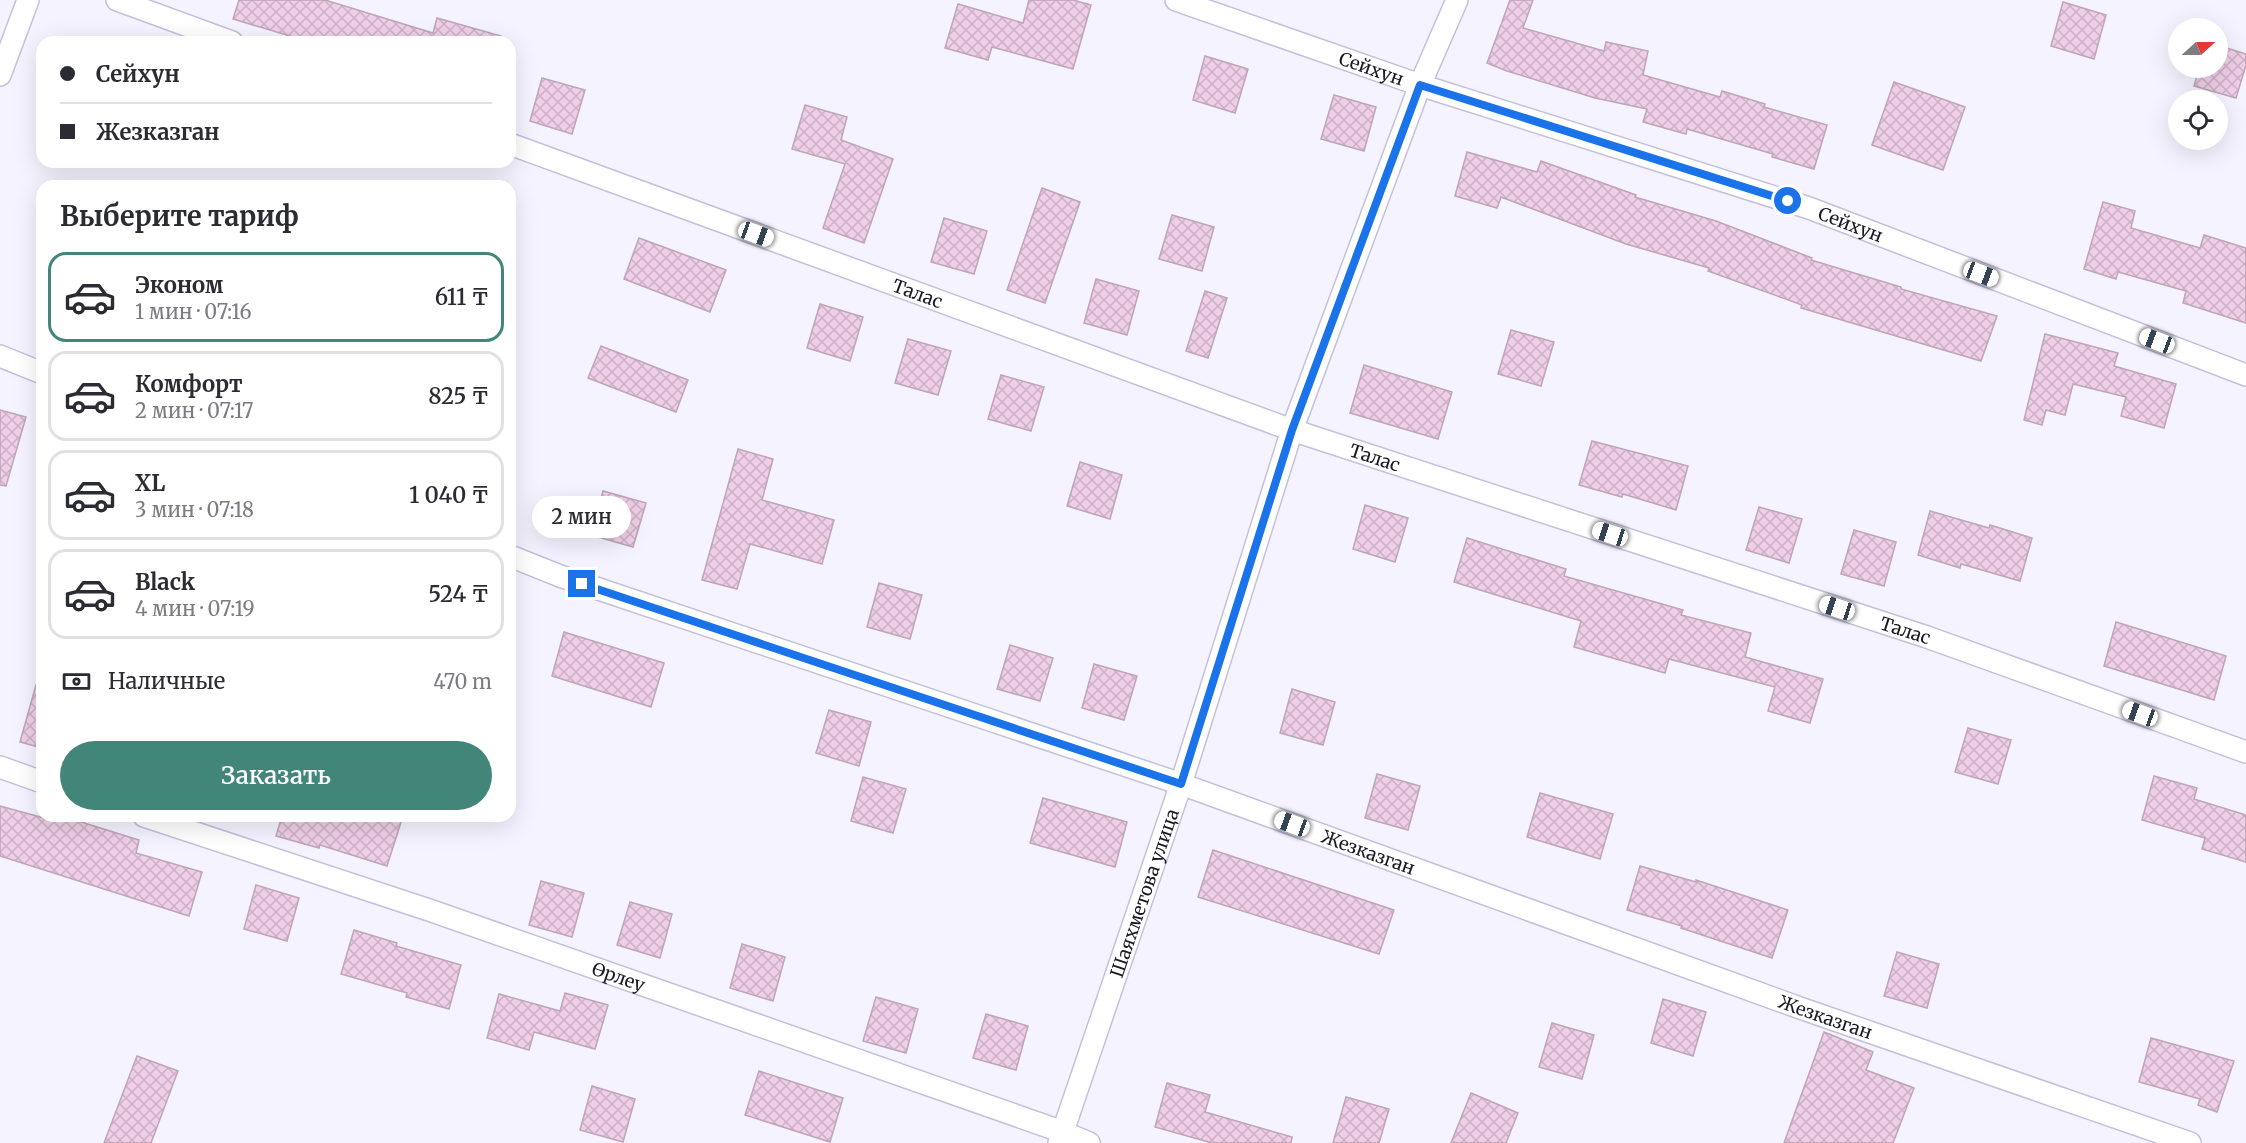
<!DOCTYPE html>
<html lang="ru">
<meta charset="utf-8">
<style>
:root{--surface:#fff;--page:#f2f2f3;--text:#2b2b33;--muted:#7c7c81;--line:#e1e1e2;--accent:#42867a}
body{margin:0;font-family:Merriweather,serif;background:var(--page);color:var(--text);height:100vh;display:flex;flex-direction:column;font-size:22px;white-space:nowrap}
*{box-sizing:border-box;margin:0}
p{font-size:20px;color:var(--muted)}
.icon{flex:none;width:33px;height:33px;fill:none;stroke:currentColor;stroke-width:2;stroke-linecap:round;stroke-linejoin:round}
.map{position:relative;flex:1;overflow:hidden}
.panel{position:absolute;left:36px;top:180px;width:480px;height:642px;display:flex;flex-direction:column;background:var(--surface);border-radius:18px;box-shadow:0 6px 24px #0002}
.panel>*{flex:none}
.top-card{position:absolute;left:36px;top:36px;width:480px;height:132px;border-radius:18px;box-shadow:0 6px 24px #0002;display:grid;align-content:center;height:132px;padding:0 24px;background:var(--surface)}
.needle{width:39px;rotate:69deg}
.tools{position:absolute;left:2168px;top:18px;display:grid;gap:12px}
.tools a{display:grid;place-items:center;width:60px;height:60px;border-radius:50%;background:var(--surface);box-shadow:0 6px 24px #0002;font-size:30px}
.end{position:absolute;width:27px;height:27px;margin:-14px;border:8px solid #1a73e8;background:#fff;box-shadow:0 0 0 3px #fff}
.from{border-radius:50%}
.bubble{position:absolute;height:42px;border-radius:21px;background:var(--surface);box-shadow:0 6px 24px #0002;font-size:20px;font-weight:600;line-height:42px;text-align:center}
.car{position:absolute;width:18px;height:36px;margin:-18px -9px;border-radius:8px;box-shadow:0 0 4px 2px #0007;background:linear-gradient(#fff 24%,#345 0 40%,#fff 0 76%,#345 0 86%,#fff 0)}
.top-card b{display:flex;align-items:center;gap:21px;height:57px;font-size:22px}
.top-card b+b{border-top:2px solid var(--line)}
.top-card i{width:15px;height:15px;background:var(--text)}
ul{padding:0;list-style:none}
li{display:flex;align-items:center;gap:18px;height:90px;margin:0 12px 9px;padding:0 12px;border:3px solid var(--line);border-radius:18px}
li div{flex:1}
li b{display:block;font-size:22px}
li em{font-style:normal;font-weight:600}
li.active{border-color:var(--accent)}
li>.icon{width:54px;height:54px;stroke-width:1.5}
h2{padding:0 24px;font-size:27px;line-height:72px}
.pay{display:flex;align-items:center;gap:15px;height:66px;padding:0 24px;font-size:22px}
.pay p{margin-inline-start:auto}
.primary-button{display:flex;gap:12px;margin-top:auto;padding:12px 24px}
.primary-button a{flex:1;height:69px;border-radius:36px;background:var(--accent);color:#fff;font-size:24px;font-weight:600;line-height:69px;text-align:center}
.map>svg:first-child{display:block}
</style>
<div class="map">
<svg width="2246" height="1143" viewBox="0 0 2246 1143">
<defs>
<pattern id="building-cross-hatch" width="8" height="8" patternUnits="userSpaceOnUse" patternTransform="scale(1.5)"><rect width="8" height="8" fill="#efcfe7"/><path d="M0 0l8 8M0 8l8-8" fill="none" stroke="#ccb1c6"/></pattern>
</defs>
<rect width="100%" height="100%" fill="#f5f3ff"/>
<g fill="url(#building-cross-hatch)" stroke="#bea5b8" stroke-width="1.5">
<path d="M239 0H325L433 33 437 18 501 36V42H310L233 19Z"/>
<path d="M1029 0H1073L1091 5 1073 69 992 47 988 60 945 48 958 4 1023 23Z"/>
<path d="M1510 0H1533L1523 28 1604 51 1606 42 1648 51 1643 75 1720 97 1722 91 1765 104 1764 107 1827 125 1814 169 1772 157 1773 154 1687 129 1686 134 1643 122 1647 109 1595 98 1507 71 1487 63Z"/>
<path d="M2063 2 2106 15 2094 59 2051 46Z"/>
<path d="M2217 45 2246 54V65L2236 98 2194 86 2199 68H2217Z"/>
<path d="M1205 56 1248 69 1235 113 1193 100Z"/>
<path d="M542 78 585 90 572 134 530 121Z"/>
<path d="M1894 82 1965 107 1943 170 1872 145Z"/>
<path d="M1334 95 1376 107 1364 151 1321 139Z"/>
<path d="M805 105 847 117 841 140 893 159 864 243 823 228 845 164 792 149Z"/>
<path d="M1467 152 1537 172 1541 161 1636 195 1635 197 1716 221 1812 258 1811 260 1901 287V289L1997 316 1981 361 1801 308 1802 305 1708 271 1709 268 1626 244 1501 197 1497 208 1455 196Z"/>
<path d="M1042 188 1080 202 1045 303 1007 290Z"/>
<path d="M2103 202 2135 211 2131 228 2200 248 2204 235 2246 248V323L2183 303 2186 291 2118 272 2116 279 2084 269Z"/>
<path d="M1172 215 1214 227 1202 271 1159 259Z"/>
<path d="M944 218 987 231 974 274 931 262Z"/>
<path d="M639 238 726 270 710 312 624 279Z"/>
<path d="M1096 279 1139 291 1127 335 1084 323Z"/>
<path d="M1205 291 1227 298 1208 358 1186 351Z"/>
<path d="M820 304 863 317 850 361 807 348Z"/>
<path d="M1511 330 1554 342 1541 386 1498 374Z"/>
<path d="M2045 334 2118 353 2114 366 2176 384 2164 428 2121 416 2126 397 2073 384 2065 415 2046 410 2042 425 2024 420Z"/>
<path d="M908 339 951 351 938 395 895 383Z"/>
<path d="M601 346 688 380 676 412 588 378Z"/>
<path d="M1364 365 1452 392 1438 439 1350 413Z"/>
<path d="M1001 375 1044 387 1031 431 988 419Z"/>
<path d="M0 410 26 417 6 486 0 485Z"/>
<path d="M1592 441 1688 466 1676 510 1623 494 1622 497 1579 485Z"/>
<path d="M738 449 773 459 762 500 834 520 822 564 750 544 737 589 702 580Z"/>
<path d="M1080 462 1122 475 1110 519 1067 506Z"/>
<path d="M603 491 646 503 633 547 591 535Z"/>
<path d="M1365 505 1408 518 1395 562 1353 549Z"/>
<path d="M1759 507 1802 519 1789 563 1746 550Z"/>
<path d="M1930 511 1989 528 1990 525 2032 538 2020 581 1961 564 1960 568 1918 555Z"/>
<path d="M1854 530 1896 542 1884 586 1841 574Z"/>
<path d="M1467 538 1566 569 1564 576 1683 610 1681 615 1751 633 1745 657 1823 679 1810 723 1768 711 1775 687 1669 659 1665 673 1574 647 1581 621 1454 582Z"/>
<path d="M879 583 922 595 910 639 867 627Z"/>
<path d="M2116 622 2226 656 2214 700 2104 666Z"/>
<path d="M564 632 664 663 651 707 552 676Z"/>
<path d="M1010 645 1053 658 1040 701 997 689Z"/>
<path d="M1094 664 1137 676 1124 720 1082 708Z"/>
<path d="M36 685H42V748L20 742Z"/>
<path d="M1292 689 1335 702 1323 745 1280 733Z"/>
<path d="M829 710 871 722 859 766 816 753Z"/>
<path d="M1968 728 2011 740 1998 784 1955 772Z"/>
<path d="M1377 774 1420 786 1408 830 1365 818Z"/>
<path d="M2154 776 2197 788 2194 799 2246 815V862L2202 849 2205 838 2142 820Z"/>
<path d="M863 777 906 789 893 833 851 821Z"/>
<path d="M1540 793 1613 814 1600 859 1527 837Z"/>
<path d="M1043 798 1127 822 1115 867 1030 843Z"/>
<path d="M0 806 55 821 56 816H62L139 840 136 853 202 872 189 916 0 856Z"/>
<path d="M282 816H403L387 866 320 845 319 848 276 836Z"/>
<path d="M1213 850 1394 910 1379 954 1198 897Z"/>
<path d="M1640 866 1696 882V880L1788 910 1772 958 1681 928 1682 926 1627 910Z"/>
<path d="M541 881 584 893 572 937 529 925Z"/>
<path d="M256 885 299 898 287 941 244 929Z"/>
<path d="M630 902 672 914 660 958 617 945Z"/>
<path d="M354 930 397 943 396 946 461 965 449 1009 406 997 407 993 341 974Z"/>
<path d="M742 944 785 957 773 1001 730 988Z"/>
<path d="M1897 952 1939 964 1927 1008 1884 996Z"/>
<path d="M565 993 608 1005 595 1049 534 1032 529 1050 487 1038 499 994 560 1011Z"/>
<path d="M876 997 918 1009 906 1053 863 1041Z"/>
<path d="M1663 999 1706 1012 1693 1056 1651 1043Z"/>
<path d="M986 1014 1028 1026 1016 1070 973 1058Z"/>
<path d="M1552 1023 1594 1035 1582 1079 1539 1067Z"/>
<path d="M1824 1032 1873 1052 1866 1070 1914 1088 1893 1143H1784Z"/>
<path d="M2151 1038 2234 1061 2217 1112 2198 1105 2200 1099 2139 1082Z"/>
<path d="M137 1056 178 1071 151 1143H104Z"/>
<path d="M759 1071 843 1098 830 1142 745 1115Z"/>
<path d="M1167 1083 1210 1095 1205 1112 1292 1137 1291 1143H1212L1155 1127Z"/>
<path d="M592 1086 635 1099 623 1142 580 1130Z"/>
<path d="M1471 1093 1518 1113 1506 1143H1451Z"/>
<path d="M1346 1097 1389 1109 1379 1143H1333Z"/>
</g>
<g fill="none" stroke-linecap="round" stroke-linejoin="round">
<g stroke="#c3c0dc" stroke-width="24">
<g id="street">
<path d="M117 0 232 42"/>
<path id="s1" d="M1176 0 1420 85 1809 208 2246 375"/>
<path d="M0 75 28 0"/>
<path id="s2" d="M510 144 1292 430 1927 637 2246 752"/>
<path d="M0 356 42 373"/>
<path id="s3" d="M510 556 560 576 1181 784 1800 1008 2190 1143"/>
<path d="M0 767 42 782"/>
<path id="s4" d="M144 816 432 911 1063 1132 1089 1143"/>
<path id="s5" d="M1059 1143 1181 784 1292 430 1420 85 1457 0"/>
</g>
</g>
<use href="#street" stroke="#fff" stroke-width="21"/>
</g>
<g fill="none" stroke-linecap="round" stroke-linejoin="round">
<path stroke="#1a73e8" stroke-width="8" d="M582 584 1181 784 1292 430 1420 85 1788 201"/>
</g>
<g text-anchor="middle" dominant-baseline="central" stroke-width="4.5" stroke-linejoin="round" paint-order="stroke">
<g font-size="18" fill="#1b1a24" stroke="#fff">
<text stroke="none"><textPath href="#s1" startOffset="207">Сейхун</textPath></text>
<text stroke="none"><textPath href="#s1" startOffset="711">Сейхун</textPath></text>
<text stroke="none"><textPath href="#s2" startOffset="434">Талас</textPath></text>
<text stroke="none"><textPath href="#s2" startOffset="920">Талас</textPath></text>
<text stroke="none"><textPath href="#s2" startOffset="1478">Талас</textPath></text>
<text stroke="none"><textPath href="#s3" startOffset="908">Жезказган</textPath></text>
<text stroke="none"><textPath href="#s5" startOffset="264">Шаяхметова улица</textPath></text>
<text stroke="none"><textPath href="#s4" startOffset="501">Өрлеу</textPath></text>
<text stroke="none"><textPath href="#s3" startOffset="1394">Жезказган</textPath></text>
</g>
</g>
</svg>
<div class="tools">
<a><svg class="needle" viewBox="-14 -14 28 28"><path d="M0-13l5 13h-10z" fill="#e53935"/><path d="M0 13l5-13h-10z" fill="#7c7c81"/></svg></a>
<a><svg class="icon" aria-label="locate" viewBox="0 0 24 24"><circle cx="12" cy="12" r="6"/><path d="M12 2v4M12 18v4M2 12h4M18 12h4"/></svg></a>
</div>
<i class="end from" style="left:1788px;top:201px"></i>
<i class="end" style="left:582px;top:584px"></i>
<div class="bubble" style="left:532px;top:496px;width:99px">2 мин</div>
<i class="car" style="left:756px;top:234px;rotate:110deg"></i>
<i class="car" style="left:1981px;top:274px;rotate:111deg"></i>
<i class="car" style="left:2157px;top:341px;rotate:291deg"></i>
<i class="car" style="left:1610px;top:534px;rotate:288deg"></i>
<i class="car" style="left:1837px;top:608px;rotate:288deg"></i>
<i class="car" style="left:2140px;top:714px;rotate:290deg"></i>
<i class="car" style="left:1292px;top:824px;rotate:290deg"></i>
<div class="top-card">
<b><i class="from"></i>Сейхун</b>
<b><i></i>Жезказган</b>
</div>
<section class="panel">
<h2>Выберите тариф</h2>
<ul>
<li class="active"><svg class="icon" aria-label="car" viewBox="0 0 24 24"><path d="M5 17H2v-5l4-1 3-4h7l3 4 3 1v5h-3M9 17h6M6 11h13"/><circle cx="7" cy="17" r="2"/><circle cx="17" cy="17" r="2"/></svg><div><b>Эконом</b><p>1 мин · 07:16</p></div><em>611 ₸</em></li>
<li><svg class="icon" aria-label="car" viewBox="0 0 24 24"><path d="M5 17H2v-5l4-1 3-4h7l3 4 3 1v5h-3M9 17h6M6 11h13"/><circle cx="7" cy="17" r="2"/><circle cx="17" cy="17" r="2"/></svg><div><b>Комфорт</b><p>2 мин · 07:17</p></div><em>825 ₸</em></li>
<li><svg class="icon" aria-label="car" viewBox="0 0 24 24"><path d="M5 17H2v-5l4-1 3-4h7l3 4 3 1v5h-3M9 17h6M6 11h13"/><circle cx="7" cy="17" r="2"/><circle cx="17" cy="17" r="2"/></svg><div><b>XL</b><p>3 мин · 07:18</p></div><em>1 040 ₸</em></li>
<li><svg class="icon" aria-label="car" viewBox="0 0 24 24"><path d="M5 17H2v-5l4-1 3-4h7l3 4 3 1v5h-3M9 17h6M6 11h13"/><circle cx="7" cy="17" r="2"/><circle cx="17" cy="17" r="2"/></svg><div><b>Black</b><p>4 мин · 07:19</p></div><em>524 ₸</em></li>
</ul>
<div class="pay"><svg class="icon" aria-label="cash" viewBox="0 0 24 24"><path d="M3 7h18v10H3z"/><circle cx="12" cy="12" r="2"/></svg>Наличные<p>470 m</p></div>
<div class="primary-button"><a>Заказать</a></div>
</section>
</div>
